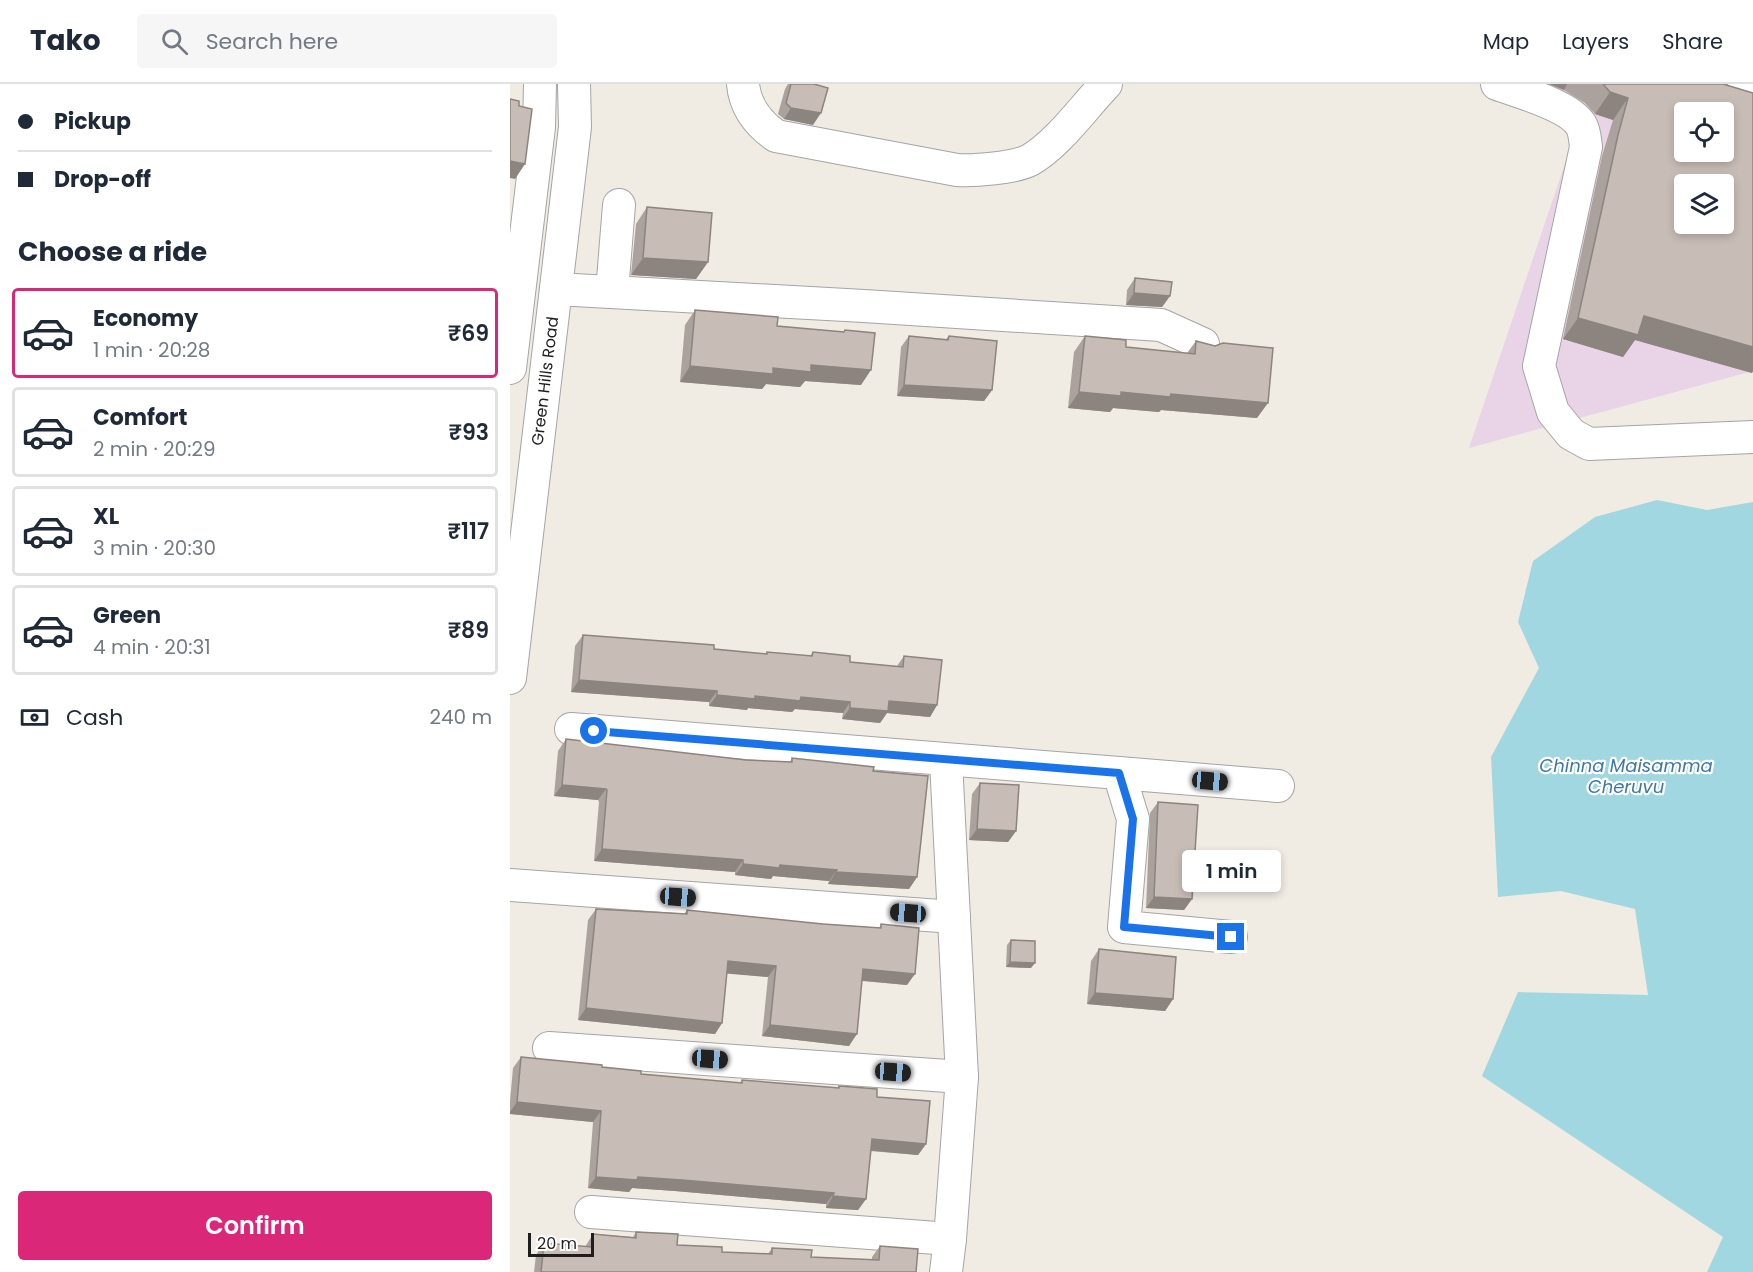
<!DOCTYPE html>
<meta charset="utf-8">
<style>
:root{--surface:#fff;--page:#f6f6f7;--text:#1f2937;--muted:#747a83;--line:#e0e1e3;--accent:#db2777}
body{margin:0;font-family:Poppins,sans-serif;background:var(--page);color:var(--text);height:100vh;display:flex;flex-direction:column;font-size:22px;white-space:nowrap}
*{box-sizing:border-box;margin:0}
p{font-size:20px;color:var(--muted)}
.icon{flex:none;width:33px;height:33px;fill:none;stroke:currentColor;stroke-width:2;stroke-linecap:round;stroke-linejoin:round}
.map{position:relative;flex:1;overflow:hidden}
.details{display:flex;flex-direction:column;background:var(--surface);width:510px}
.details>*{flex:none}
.banner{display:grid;align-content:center;height:132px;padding:0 18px;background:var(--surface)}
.tools{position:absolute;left:1164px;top:18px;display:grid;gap:12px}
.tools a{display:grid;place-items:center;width:60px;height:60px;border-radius:6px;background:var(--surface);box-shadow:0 3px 9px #0003;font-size:30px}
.scale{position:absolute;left:18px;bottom:15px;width:66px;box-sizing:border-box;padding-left:6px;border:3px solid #1e1e1e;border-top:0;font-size:16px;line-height:21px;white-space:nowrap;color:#1e1e1e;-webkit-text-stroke:4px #fff;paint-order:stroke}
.end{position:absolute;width:27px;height:27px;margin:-14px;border:8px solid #1a73e8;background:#fff;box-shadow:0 0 0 3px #fff}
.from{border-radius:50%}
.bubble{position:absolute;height:42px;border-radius:6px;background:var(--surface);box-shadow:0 3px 9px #0003;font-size:20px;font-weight:600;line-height:42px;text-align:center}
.car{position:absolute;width:18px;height:36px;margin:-18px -9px;border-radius:8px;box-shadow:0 0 4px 2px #0007;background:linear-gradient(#222 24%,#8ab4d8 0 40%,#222 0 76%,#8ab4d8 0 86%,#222 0)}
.banner b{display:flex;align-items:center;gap:21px;height:57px;font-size:22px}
.banner b+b{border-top:2px solid var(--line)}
.banner i{width:15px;height:15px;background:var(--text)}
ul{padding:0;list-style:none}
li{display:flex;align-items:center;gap:18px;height:90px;margin:0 12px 9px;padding:0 6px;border:3px solid var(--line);border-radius:6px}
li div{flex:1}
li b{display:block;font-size:22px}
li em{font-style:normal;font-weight:600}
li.on{border-color:var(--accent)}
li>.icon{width:54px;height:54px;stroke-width:1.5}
h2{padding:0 18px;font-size:27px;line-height:72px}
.pay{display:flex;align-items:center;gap:15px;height:66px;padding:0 18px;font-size:22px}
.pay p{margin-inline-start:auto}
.button{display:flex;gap:12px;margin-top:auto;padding:12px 18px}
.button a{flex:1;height:69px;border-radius:6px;background:var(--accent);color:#fff;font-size:24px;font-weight:600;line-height:69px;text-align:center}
header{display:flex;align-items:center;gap:36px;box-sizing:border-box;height:84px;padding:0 30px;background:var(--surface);border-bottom:2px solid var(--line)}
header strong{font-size:28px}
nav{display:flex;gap:33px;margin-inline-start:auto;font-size:21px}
.search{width:420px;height:54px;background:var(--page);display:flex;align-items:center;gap:15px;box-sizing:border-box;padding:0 21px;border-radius:6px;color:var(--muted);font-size:22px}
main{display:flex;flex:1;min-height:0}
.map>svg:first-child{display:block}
</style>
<header>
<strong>Tako</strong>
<div class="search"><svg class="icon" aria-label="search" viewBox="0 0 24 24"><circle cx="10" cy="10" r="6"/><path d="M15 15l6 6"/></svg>Search here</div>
<nav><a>Map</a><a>Layers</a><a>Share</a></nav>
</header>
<main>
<section class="details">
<div class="banner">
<b><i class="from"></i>Pickup</b>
<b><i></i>Drop-off</b>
</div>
<h2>Choose a ride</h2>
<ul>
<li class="on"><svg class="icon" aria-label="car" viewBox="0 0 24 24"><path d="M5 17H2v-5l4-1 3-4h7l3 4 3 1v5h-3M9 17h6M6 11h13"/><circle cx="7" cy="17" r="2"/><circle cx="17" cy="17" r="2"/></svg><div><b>Economy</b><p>1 min · 20:28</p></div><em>₹69</em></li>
<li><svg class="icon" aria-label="car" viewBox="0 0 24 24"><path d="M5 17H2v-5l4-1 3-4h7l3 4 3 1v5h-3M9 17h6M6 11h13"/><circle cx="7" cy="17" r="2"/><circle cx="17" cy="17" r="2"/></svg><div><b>Comfort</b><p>2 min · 20:29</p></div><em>₹93</em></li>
<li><svg class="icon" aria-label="car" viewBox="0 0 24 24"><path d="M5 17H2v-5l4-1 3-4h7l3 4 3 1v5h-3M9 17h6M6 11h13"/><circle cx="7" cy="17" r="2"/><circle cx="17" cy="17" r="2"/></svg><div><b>XL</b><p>3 min · 20:30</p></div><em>₹117</em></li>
<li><svg class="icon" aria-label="car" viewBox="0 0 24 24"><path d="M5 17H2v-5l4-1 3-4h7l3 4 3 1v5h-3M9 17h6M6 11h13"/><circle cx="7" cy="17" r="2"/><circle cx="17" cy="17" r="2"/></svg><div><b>Green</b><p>4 min · 20:31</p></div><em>₹89</em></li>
</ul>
<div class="pay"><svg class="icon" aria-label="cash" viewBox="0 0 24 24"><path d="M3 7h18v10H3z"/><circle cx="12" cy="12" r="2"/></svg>Cash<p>240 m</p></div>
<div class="button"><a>Confirm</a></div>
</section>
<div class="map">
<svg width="1243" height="1188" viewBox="0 0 1243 1188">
<rect width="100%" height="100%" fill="#f0ebe3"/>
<path fill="#e9d4e7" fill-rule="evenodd" d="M992 0H1243V287L959 364 1067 44ZM1174 28H1214V68H1174ZM1174 100H1214V140H1174Z"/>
<path fill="#a0d7e1" d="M1147 416 1197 426 1243 418V1188H1197L1213 1153 972 992 1008 908 1138 911 1125 825 1051 807 988 813 981 673 1029 584 1008 538 1023 477 1085 433Z"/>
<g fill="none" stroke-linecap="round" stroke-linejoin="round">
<g stroke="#a5a5a5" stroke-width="34">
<g id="minor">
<path d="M233 0C235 23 249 40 266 52L447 86C464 87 505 84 520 76 547 61 574 23 596 0"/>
<path d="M987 0C1009 8 1059 21 1071 41 1075 48 1075 56 1076 63L1029 282 1043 328 1061 350 1079 360 1243 353"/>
<path d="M1234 0 1243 3"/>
<path d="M46 205 354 222 651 241 693 260"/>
<path d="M102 208 109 121"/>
<path d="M0 284 29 43 30 0"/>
<path d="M0 594 65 43 64 0"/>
<path d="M61 645 609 689 623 735 614 843 721 853"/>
<path d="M609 689 768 702"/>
<path d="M0 801 444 833"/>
<path d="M39 964 452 993"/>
<path d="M81 1128 440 1155"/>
<path d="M436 1188 440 1155 452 993 436 677"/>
</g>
</g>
<use href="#minor" stroke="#fff" stroke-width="32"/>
</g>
<g fill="#aca29d">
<path d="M278 0H304L303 41 274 35 268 30 275 5Z"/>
<path d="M1039 0H1213L1243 9V287L1242 289 1125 256 1113 273 1053 255 1092 72 1103 36 1085 30 1075 19 1054 6Z"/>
<path d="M137 123 198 178 186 195 121 191 126 140Z"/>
<path d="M625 194 660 212 652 223 616 221 617 206Z"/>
<path d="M185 226 267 242 333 248 335 246 351 301 295 297 290 303 256 300 252 305 170 298 175 241Z"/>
<path d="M399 252 436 255 439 252 482 306 474 317 387 312 391 263Z"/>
<path d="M575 252 616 263 677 269 686 257 747 334 651 326 649 328 603 324 600 328 558 324 564 268Z"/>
<path d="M73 551 255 570 257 568 300 572 303 568 340 578 387 582 394 572 427 621 420 633 377 629 370 639 332 635 333 629 285 625 282 628 238 624 237 626 199 622V618L61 608 65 562Z"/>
<path d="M56 655 236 676 280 678 282 674 363 687 407 793 399 805 318 800 319 797 263 792 261 795 225 791V788L84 777 89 718 88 716 44 712 48 667Z"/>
<path d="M470 699 506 747 498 758 459 756 462 710Z"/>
<path d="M648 718 682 815 674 826 636 824 640 729Z"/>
<path d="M86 825 174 830 177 826 313 840 369 844 371 840 397 901 352 897 339 962 252 952 258 893 217 889 212 939 205 950 68 936 78 836Z"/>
<path d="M501 856 521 884 496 883 497 861Z"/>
<path d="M589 865 663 915 655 927 577 920 581 877Z"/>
<path d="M11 973 92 983 131 990 187 995 230 999 232 996 328 1004 329 1002 367 1013 416 1060 408 1071 360 1067 356 1115 348 1126 316 1124V1120L165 1107 122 1104 119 1108 78 1104 83 1038 0 1030V1017L3 984Z"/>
<path d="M126 1148 167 1161 212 1168 258 1170 262 1164 301 1173 362 1176V1173L370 1162 406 1188H24L26 1171 34 1159 75 1163 83 1150 123 1153Z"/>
</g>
<g fill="#8c847f">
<path d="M1039 0H1057L1054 6Z"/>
<path d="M1100 8 1118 14 1103 36 1085 30Z"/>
<path d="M281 24 311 29 303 41 274 35Z"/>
<path d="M0 77 15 80 5 95 0 94Z"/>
<path d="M133 174 198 178 186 195 121 191Z"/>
<path d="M624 209 660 212 652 223 616 221Z"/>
<path d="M1134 232 1243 263V287L1242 289 1125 256 1113 273 1053 255 1068 234Z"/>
<path d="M301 281 361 286 351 301 295 297 290 303 256 300 252 305 170 298 180 282 263 284Z"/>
<path d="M394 301 482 306 474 317 387 312Z"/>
<path d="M569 308 661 310 758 319 747 334 651 326 649 328 603 324 600 328 558 324Z"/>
<path d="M69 596 207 607 199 618 61 608Z"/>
<path d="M207 611 291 613 340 618 333 629 285 625 282 628 238 624 237 626 199 622Z"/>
<path d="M379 617 427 621 420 633 377 629 370 639 332 635 340 624Z"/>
<path d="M52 701 96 705 88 716 44 712Z"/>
<path d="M467 745 506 747 498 758 459 756Z"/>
<path d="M92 765 233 776 225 788 84 777Z"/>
<path d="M233 780 270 781 327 786 319 797 263 792 261 795 225 791Z"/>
<path d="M326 788 407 793 399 805 318 800Z"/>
<path d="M644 813 682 815 674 826 636 824Z"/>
<path d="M218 877 266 882 258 893 210 889Z"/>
<path d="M500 878 525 879 521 884 496 883Z"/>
<path d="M353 885 405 890 397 901 345 896Z"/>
<path d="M585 909 663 915 655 927 577 920Z"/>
<path d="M76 924 212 939 205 950 68 936Z"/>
<path d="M260 941 347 950 339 962 252 952Z"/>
<path d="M7 1018 91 1027 83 1038 0 1030V1028Z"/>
<path d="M362 1055 416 1060 408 1071 354 1066Z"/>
<path d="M86 1093H128L172 1096 324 1109 316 1120 165 1107 122 1104 119 1108 78 1104Z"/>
<path d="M323 1112 356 1115 348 1126 316 1124Z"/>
</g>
<g fill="#c8bcb6" stroke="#8c847f" stroke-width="1.5" fill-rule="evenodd">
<path d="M281 0H304L318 4 311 29 281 24 276 19Z"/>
<path d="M1093 0H1213L1243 9V263L1134 232 1128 251 1068 234 1108 51 1118 14 1100 8ZM1174 28H1214V68H1174ZM1174 100H1214V140H1174Z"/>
<path d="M0 15 9 17V22L22 25 15 80 0 77Z"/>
<path d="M137 123 202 129 198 178 133 174Z"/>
<path d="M625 194 662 198 660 212 624 209Z"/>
<path d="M185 226 268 233 267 242 334 248 335 246 365 249 361 286 301 281V288L263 284V290L180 282Z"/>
<path d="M399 252 438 256 439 252 487 257 482 306 394 301Z"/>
<path d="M575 252 616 256V263L685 270 686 257 705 262 713 259 763 264 758 319 661 310 660 313 611 308V312L569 308Z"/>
<path d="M73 551 204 561V565L257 570V568L302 572 303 568 340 572V578L393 583 394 572 432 576 427 621 379 617 378 627 340 624V618L291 613 290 617 245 612V615L207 611V607L69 596Z"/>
<path d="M56 655 236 676 282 678V674L319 678 364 683 363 687 418 692 407 793 326 788 327 786 270 781 269 784 233 780V776L92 765 97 706 96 705 52 701Z"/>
<path d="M470 699 509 701 506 747 467 745Z"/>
<path d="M648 718 688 721 682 815 644 813Z"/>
<path d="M86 825 177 830V826L313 840 371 844V840L409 844 405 890 353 885 347 950 260 941 266 882 218 877 212 939 76 924Z"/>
<path d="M501 856 525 857V879L500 878Z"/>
<path d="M589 865 666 873 663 915 585 909Z"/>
<path d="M11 973 92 981V983L131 987V990L187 995 232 999V996L329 1004V1002L367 1005V1013L420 1017 416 1060 362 1055 356 1115 323 1112 324 1109 172 1096 128 1093 127 1096 86 1093 91 1027 7 1018Z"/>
<path d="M126 1148 168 1150 167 1161 212 1163V1168L262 1170V1164L302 1166 301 1173 369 1176 370 1162 408 1165 406 1188H31L34 1159 82 1163 83 1150 126 1154Z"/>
</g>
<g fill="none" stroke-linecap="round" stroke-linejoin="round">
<path stroke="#1a73e8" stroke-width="8" d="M84 647 609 689 623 735 614 843 721 853"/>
</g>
<g text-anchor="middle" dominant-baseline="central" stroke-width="4.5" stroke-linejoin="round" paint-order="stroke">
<g font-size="16" fill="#1e1e1e" stroke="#fff">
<text transform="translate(35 297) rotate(-83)">Green Hills Road</text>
</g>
<g font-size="18" font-style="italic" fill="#3e78a5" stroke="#fff">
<text x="1116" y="681">Chinna Maisamma<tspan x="1116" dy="21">Cheruvu</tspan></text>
</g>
</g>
</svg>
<div class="tools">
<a><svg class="icon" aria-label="locate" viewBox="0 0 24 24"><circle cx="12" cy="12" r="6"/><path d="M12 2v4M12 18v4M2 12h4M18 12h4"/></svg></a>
<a><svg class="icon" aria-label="layers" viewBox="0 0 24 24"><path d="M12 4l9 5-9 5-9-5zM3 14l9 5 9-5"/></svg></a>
</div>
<div class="scale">20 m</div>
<i class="end from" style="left:84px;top:647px"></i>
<i class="end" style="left:721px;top:853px"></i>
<div class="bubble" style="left:672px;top:766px;width:99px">1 min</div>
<i class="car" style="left:700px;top:697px;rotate:95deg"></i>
<i class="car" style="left:168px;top:813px;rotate:94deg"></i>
<i class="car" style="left:398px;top:829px;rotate:274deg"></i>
<i class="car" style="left:200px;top:975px;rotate:94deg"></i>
<i class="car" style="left:383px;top:988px;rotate:94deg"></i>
</div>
</main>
